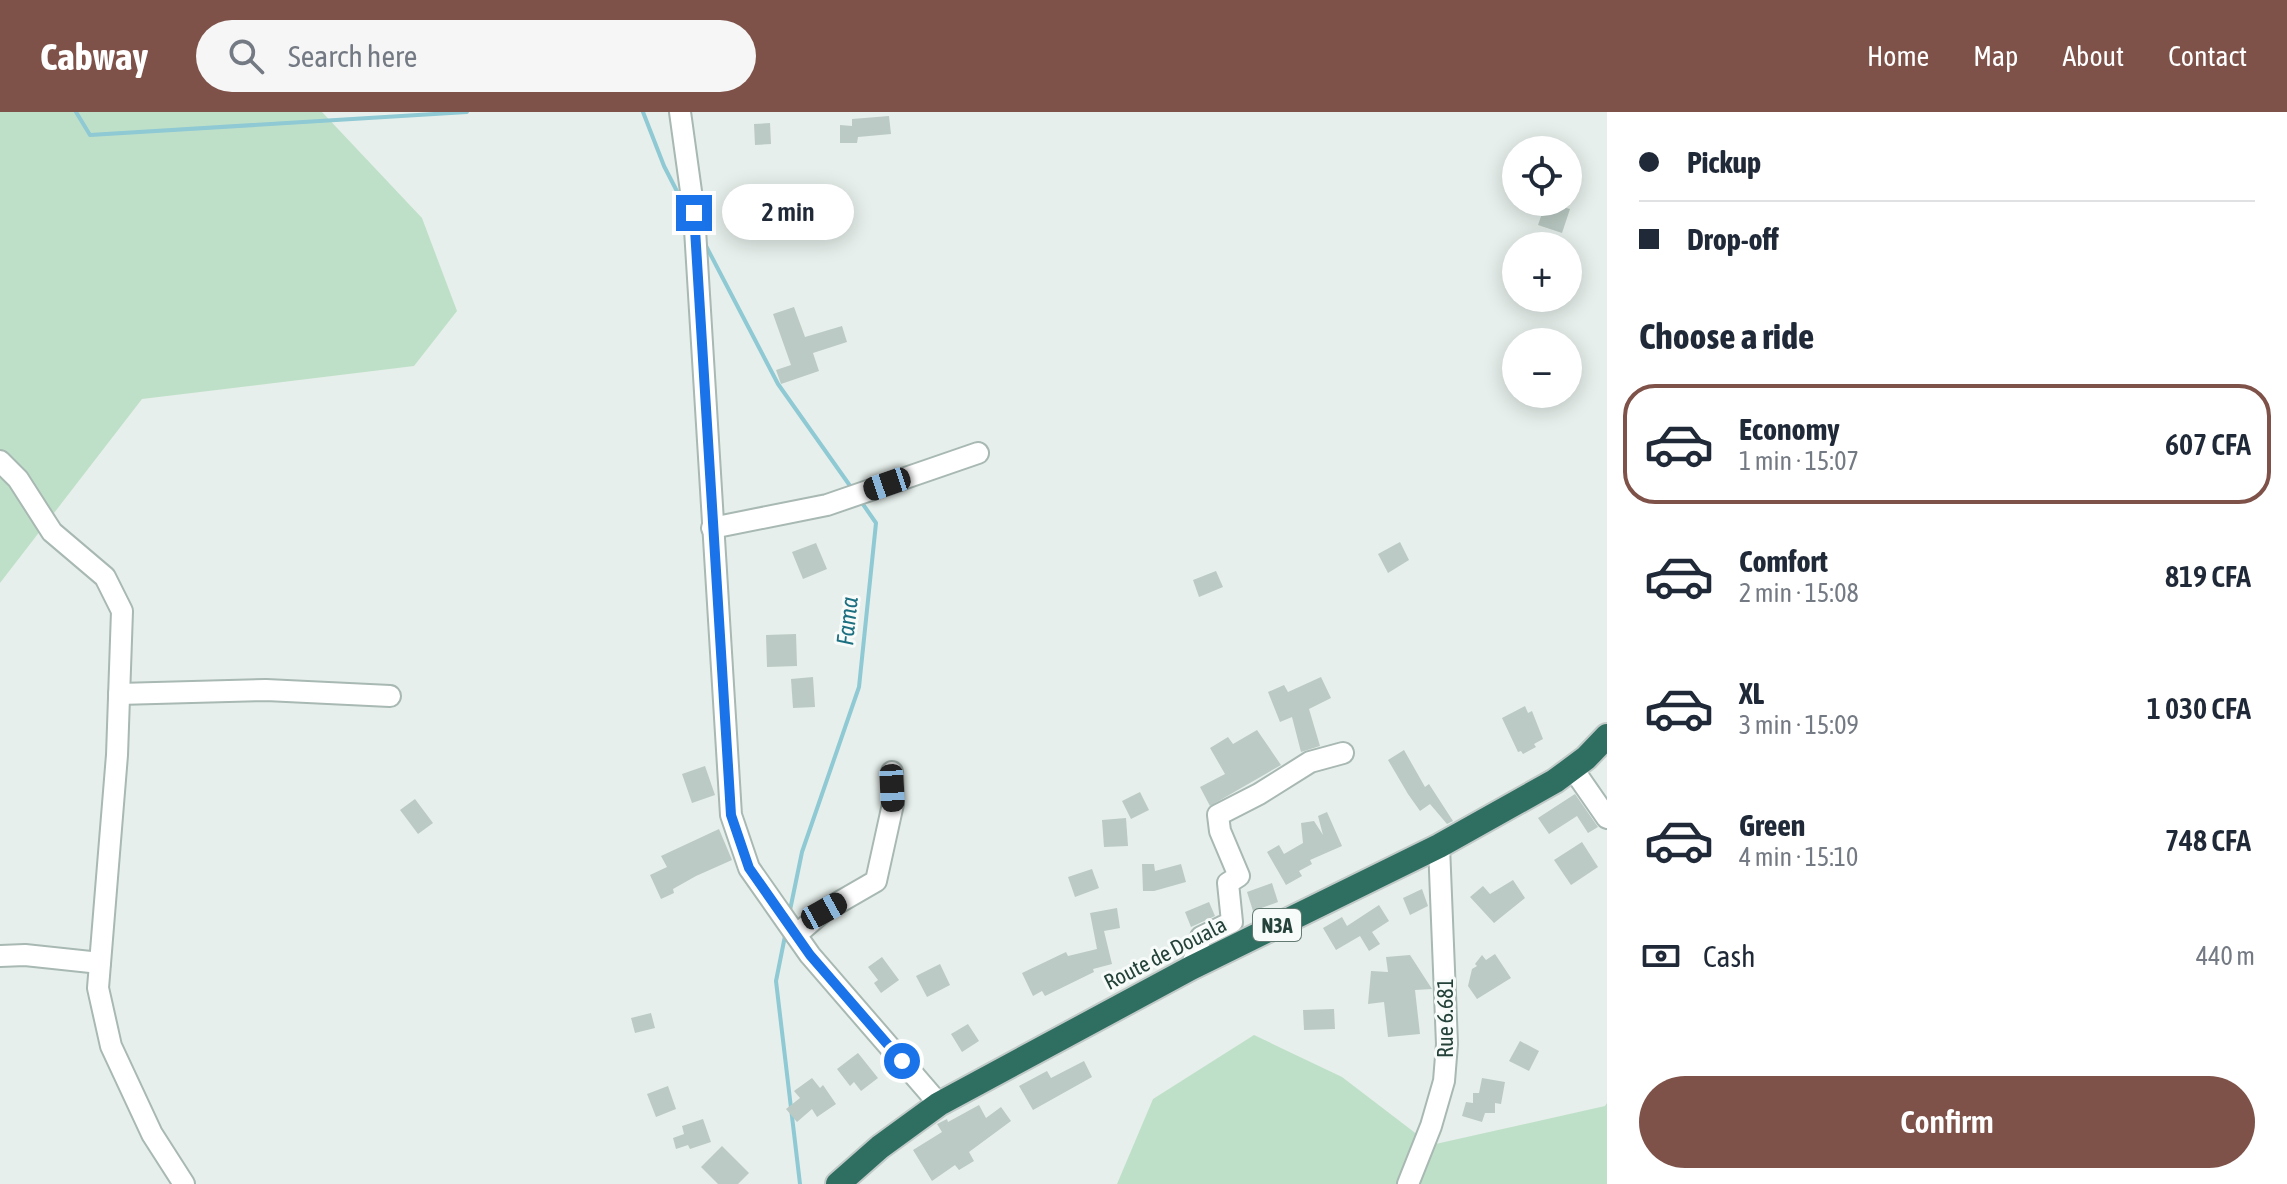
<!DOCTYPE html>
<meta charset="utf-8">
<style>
:root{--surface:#fff;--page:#f6f6f7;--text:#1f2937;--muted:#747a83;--line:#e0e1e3;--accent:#7f5249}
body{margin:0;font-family:"Asap Condensed",sans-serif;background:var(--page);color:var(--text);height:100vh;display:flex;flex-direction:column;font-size:30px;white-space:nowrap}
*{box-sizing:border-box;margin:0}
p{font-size:26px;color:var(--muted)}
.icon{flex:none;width:44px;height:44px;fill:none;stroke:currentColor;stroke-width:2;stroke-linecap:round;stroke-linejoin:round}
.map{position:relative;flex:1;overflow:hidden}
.drawer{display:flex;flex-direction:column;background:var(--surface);width:680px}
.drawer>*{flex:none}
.hud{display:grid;align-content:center;height:176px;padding:0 32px;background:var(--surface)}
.buttons{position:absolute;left:1502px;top:24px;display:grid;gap:16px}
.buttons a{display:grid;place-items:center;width:80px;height:80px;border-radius:50%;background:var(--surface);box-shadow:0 4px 20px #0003;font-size:40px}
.end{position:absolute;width:36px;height:36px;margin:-18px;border:10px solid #1a73e8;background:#fff;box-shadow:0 0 0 4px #fff}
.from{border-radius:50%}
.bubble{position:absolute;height:56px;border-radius:28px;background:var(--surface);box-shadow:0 4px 20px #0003;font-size:26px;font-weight:600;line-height:56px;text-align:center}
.car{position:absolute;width:24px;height:48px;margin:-24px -12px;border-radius:10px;box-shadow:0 0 6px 2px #0007;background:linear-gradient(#222 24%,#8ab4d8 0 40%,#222 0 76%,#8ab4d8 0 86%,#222 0)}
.hud b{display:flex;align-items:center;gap:28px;height:76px;font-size:30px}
.hud b+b{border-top:2px solid var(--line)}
.hud i{width:20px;height:20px;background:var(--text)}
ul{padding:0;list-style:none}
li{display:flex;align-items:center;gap:24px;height:120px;margin:0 16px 12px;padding:0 16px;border:4px solid transparent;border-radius:32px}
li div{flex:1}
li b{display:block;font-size:30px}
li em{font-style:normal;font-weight:600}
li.on{border-color:var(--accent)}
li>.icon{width:72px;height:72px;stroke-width:1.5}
h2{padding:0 32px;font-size:36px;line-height:96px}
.pay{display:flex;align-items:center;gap:20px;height:88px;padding:0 32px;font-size:30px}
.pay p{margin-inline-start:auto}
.action{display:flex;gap:16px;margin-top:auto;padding:16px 32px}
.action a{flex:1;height:92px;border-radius:48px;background:var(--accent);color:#fff;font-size:32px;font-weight:600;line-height:92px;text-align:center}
header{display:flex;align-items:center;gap:48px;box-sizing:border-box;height:112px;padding:0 40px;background:var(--accent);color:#fff}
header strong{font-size:38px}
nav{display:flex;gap:44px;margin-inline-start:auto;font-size:28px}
.search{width:560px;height:72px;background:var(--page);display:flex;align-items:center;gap:20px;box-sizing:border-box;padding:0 28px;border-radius:44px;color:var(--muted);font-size:30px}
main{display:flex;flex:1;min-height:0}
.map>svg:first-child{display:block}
</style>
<header>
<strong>Cabway</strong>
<div class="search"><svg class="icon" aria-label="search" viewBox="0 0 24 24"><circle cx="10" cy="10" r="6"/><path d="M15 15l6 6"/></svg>Search here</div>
<nav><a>Home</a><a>Map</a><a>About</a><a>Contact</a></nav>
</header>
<main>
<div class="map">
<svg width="1607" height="1072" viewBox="0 0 1607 1072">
<rect width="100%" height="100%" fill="#e6efeb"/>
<g fill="#bfe0c8">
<path d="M0 0H322L422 106 457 199 414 254 142 287 0 471Z"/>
<path d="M1254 923 1342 965 1431 1033 1605 994 1607 991V1072H1117L1153 987Z"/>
</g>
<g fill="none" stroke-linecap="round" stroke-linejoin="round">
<g stroke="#8ec9d4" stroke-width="4">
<path d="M76 0 90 23 467 0"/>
<path d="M643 0 664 54 684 93"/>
<path d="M705 132 778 272 853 378"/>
<path d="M789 803 802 740 859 575 876 411 860 388"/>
<path d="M786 819 776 869 800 1072"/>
</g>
</g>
<g fill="#bbcac4">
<path d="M889 4 891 22 858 25 857 31H840V13L852 14V7Z"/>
<path d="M770 11 771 32 755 33 754 12Z"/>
<path d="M1546 90 1570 97 1562 121 1538 113Z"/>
<path d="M794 195 805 225 842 214 847 230 813 241 819 259 781 272 776 258 791 253 773 202Z"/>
<path d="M1400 430 1409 448 1388 461 1378 442Z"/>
<path d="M816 431 827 457 803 467 792 440Z"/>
<path d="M1216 459 1223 475 1199 485 1193 468Z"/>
<path d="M796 522 797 554 767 555 766 523Z"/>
<path d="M813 565 815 595 793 596 791 567Z"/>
<path d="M1321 565 1331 586 1309 597 1320 634 1301 640 1292 605 1280 610 1268 580 1284 573 1288 580Z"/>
<path d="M1525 594 1528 601 1532 599 1543 627 1534 632 1536 635 1523 642 1521 639 1518 640 1502 606Z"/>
<path d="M1257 618 1281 653 1210 694 1200 675 1225 662 1210 636 1228 625 1233 632Z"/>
<path d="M1404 638 1425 675 1429 672 1453 709 1447 712 1430 692 1420 699 1408 682 1388 648Z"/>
<path d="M705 654 715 683 692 691 682 662Z"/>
<path d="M1140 680 1149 698 1131 707 1122 689Z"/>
<path d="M1575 682 1598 715 1588 721 1577 704 1549 722 1538 706Z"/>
<path d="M415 687 433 711 418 722 400 698Z"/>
<path d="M1327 700 1342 734 1310 748 1312 752 1299 759 1302 764 1286 773 1267 740 1279 733 1284 742 1303 731 1301 711 1314 709 1323 723 1318 704Z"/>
<path d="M1126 706 1128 734 1104 735 1102 708Z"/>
<path d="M719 717 732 748 696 764 673 777 674 781 661 787 650 763 667 755 661 744Z"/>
<path d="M1582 730 1598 755 1571 773 1554 748Z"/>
<path d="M1142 752H1154L1155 759 1181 752 1186 770 1154 779H1143Z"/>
<path d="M1092 757 1099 776 1075 785 1068 765Z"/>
<path d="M1513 768 1525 786 1494 811 1470 785 1483 774 1490 782Z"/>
<path d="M1272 771 1278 790 1253 799 1247 780Z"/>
<path d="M1422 777 1428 794 1410 803 1403 786Z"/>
<path d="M1209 790 1215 804 1191 815 1185 800Z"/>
<path d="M1379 793 1389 809 1372 820 1380 832 1369 839 1360 824 1336 838 1323 816 1342 805 1347 814Z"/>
<path d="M1117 796 1120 816 1104 819 1112 852 1093 857 1094 860 1045 884 1042 879 1033 884 1022 861 1066 840 1068 844 1097 837 1090 801Z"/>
<path d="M1495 842 1511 866 1477 887 1468 874 1472 857 1477 854 1475 852 1482 843 1486 848Z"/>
<path d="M1410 843 1432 877 1415 878 1420 922 1388 925 1384 890 1368 892 1371 859 1388 860 1386 845Z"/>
<path d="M882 845 899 868 881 881 874 871 878 868 868 855Z"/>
<path d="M940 852 950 873 927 885 916 864Z"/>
<path d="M1334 897 1335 917 1304 918 1303 898Z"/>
<path d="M651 901 655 916 635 921 631 906Z"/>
<path d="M968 912 979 929 962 940 951 922Z"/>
<path d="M1520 929 1539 939 1529 959 1509 949Z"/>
<path d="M858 941 878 966 861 979 854 970 850 974 837 957Z"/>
<path d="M1084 949 1092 965 1033 998 1019 974 1047 959 1051 966Z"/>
<path d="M812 966 820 976 823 973 836 992 817 1005 812 997 797 1010 786 997 800 986 794 979Z"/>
<path d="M1482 966 1505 970 1501 992 1495 991V1001H1485L1482 1010 1462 1004 1466 990 1473 991V981H1479Z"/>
<path d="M668 974 676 997 656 1005 647 982Z"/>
<path d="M979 993 986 1006 1001 995 1011 1009 969 1040 974 1049 959 1058 955 1053 932 1069 913 1038 942 1020 937 1012 947 1007 948 1010Z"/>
<path d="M703 1007 711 1030 690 1037 688 1033 676 1037 673 1026 684 1022 682 1014Z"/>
<path d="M722 1034 749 1061 738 1072H718L701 1055Z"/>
</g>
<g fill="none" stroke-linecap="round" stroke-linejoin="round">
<g stroke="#a8b8b2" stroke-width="24">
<g id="minor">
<path d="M680 0 694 101 731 703 749 756 810 843 939 992"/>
<path d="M0 349 18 367 52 420 105 465 122 499 117 643 98 876 111 934 152 1022 184 1072"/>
<path d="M712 416 827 393 978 341"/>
<path d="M119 582 266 578 390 584"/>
<path d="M1573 657 1607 706"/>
<path d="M796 823 824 799 876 769 893 692 892 660"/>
<path d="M0 844 25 843 100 851"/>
<path d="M1191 856 1201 825 1232 810 1228 771 1239 764 1220 719 1218 703 1259 682 1310 650 1343 641"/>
<path d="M1408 1072 1431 1014 1444 969 1447 932 1439 734"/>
</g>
</g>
<g stroke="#c2cac8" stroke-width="28">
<path id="highway" d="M838 1072 880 1035 939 992 1191 856 1439 734 1555 669 1586 646 1607 624"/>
</g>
<use href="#minor" stroke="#fff" stroke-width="20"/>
<use href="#highway" stroke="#2f6f62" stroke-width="24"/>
</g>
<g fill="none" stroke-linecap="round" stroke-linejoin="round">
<path stroke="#1a73e8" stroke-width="10" d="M694 101 731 703 749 756 810 843 902 949"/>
</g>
<g text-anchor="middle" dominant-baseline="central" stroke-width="6" stroke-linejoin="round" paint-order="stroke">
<rect fill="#f7fbf9" stroke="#637a73" stroke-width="2" x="1253" y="797" width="48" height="32" rx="6"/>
<g font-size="20" font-weight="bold" fill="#24423a">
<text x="1277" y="813">N3A</text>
</g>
<g font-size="22" fill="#24423a" stroke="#f7fbf9">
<text transform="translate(1165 841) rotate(-27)">Route de Douala</text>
<text transform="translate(1445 906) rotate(-90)">Rue 6.681</text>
</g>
<g font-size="24" font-style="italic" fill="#1c6f80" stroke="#f7fbf9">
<text transform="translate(847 509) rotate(-84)">Fama</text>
</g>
</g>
</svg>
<div class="buttons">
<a><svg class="icon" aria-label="locate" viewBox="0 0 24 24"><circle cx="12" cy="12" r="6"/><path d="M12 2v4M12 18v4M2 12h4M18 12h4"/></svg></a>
<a>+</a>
<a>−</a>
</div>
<i class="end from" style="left:902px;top:949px"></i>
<i class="end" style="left:694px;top:101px"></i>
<div class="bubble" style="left:722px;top:72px;width:132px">2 min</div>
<i class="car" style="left:887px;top:372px;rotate:251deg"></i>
<i class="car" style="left:892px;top:676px;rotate:177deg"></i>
<i class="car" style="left:824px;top:799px;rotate:61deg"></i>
</div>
<section class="drawer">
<div class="hud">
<b><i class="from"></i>Pickup</b>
<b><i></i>Drop-off</b>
</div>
<h2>Choose a ride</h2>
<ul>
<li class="on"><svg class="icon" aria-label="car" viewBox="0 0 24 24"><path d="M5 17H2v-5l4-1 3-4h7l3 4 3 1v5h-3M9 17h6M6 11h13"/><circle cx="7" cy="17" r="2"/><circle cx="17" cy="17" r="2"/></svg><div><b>Economy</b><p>1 min · 15:07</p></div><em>607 CFA</em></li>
<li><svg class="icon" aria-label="car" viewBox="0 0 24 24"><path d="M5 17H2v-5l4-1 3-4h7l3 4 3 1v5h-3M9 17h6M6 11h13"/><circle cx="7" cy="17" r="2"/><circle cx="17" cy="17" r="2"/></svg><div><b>Comfort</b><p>2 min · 15:08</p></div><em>819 CFA</em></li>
<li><svg class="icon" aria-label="car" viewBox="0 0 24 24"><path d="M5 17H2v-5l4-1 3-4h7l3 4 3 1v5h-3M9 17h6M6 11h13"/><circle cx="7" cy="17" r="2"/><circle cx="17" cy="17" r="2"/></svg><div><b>XL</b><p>3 min · 15:09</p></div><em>1 030 CFA</em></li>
<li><svg class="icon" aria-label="car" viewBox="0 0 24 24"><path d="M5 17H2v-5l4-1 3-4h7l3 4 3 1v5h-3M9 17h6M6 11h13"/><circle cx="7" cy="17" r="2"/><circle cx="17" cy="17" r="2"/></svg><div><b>Green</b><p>4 min · 15:10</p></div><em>748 CFA</em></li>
</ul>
<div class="pay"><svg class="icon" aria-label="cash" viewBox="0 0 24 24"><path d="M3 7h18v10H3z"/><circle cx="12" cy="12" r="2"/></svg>Cash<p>440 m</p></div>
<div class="action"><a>Confirm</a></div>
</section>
</main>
